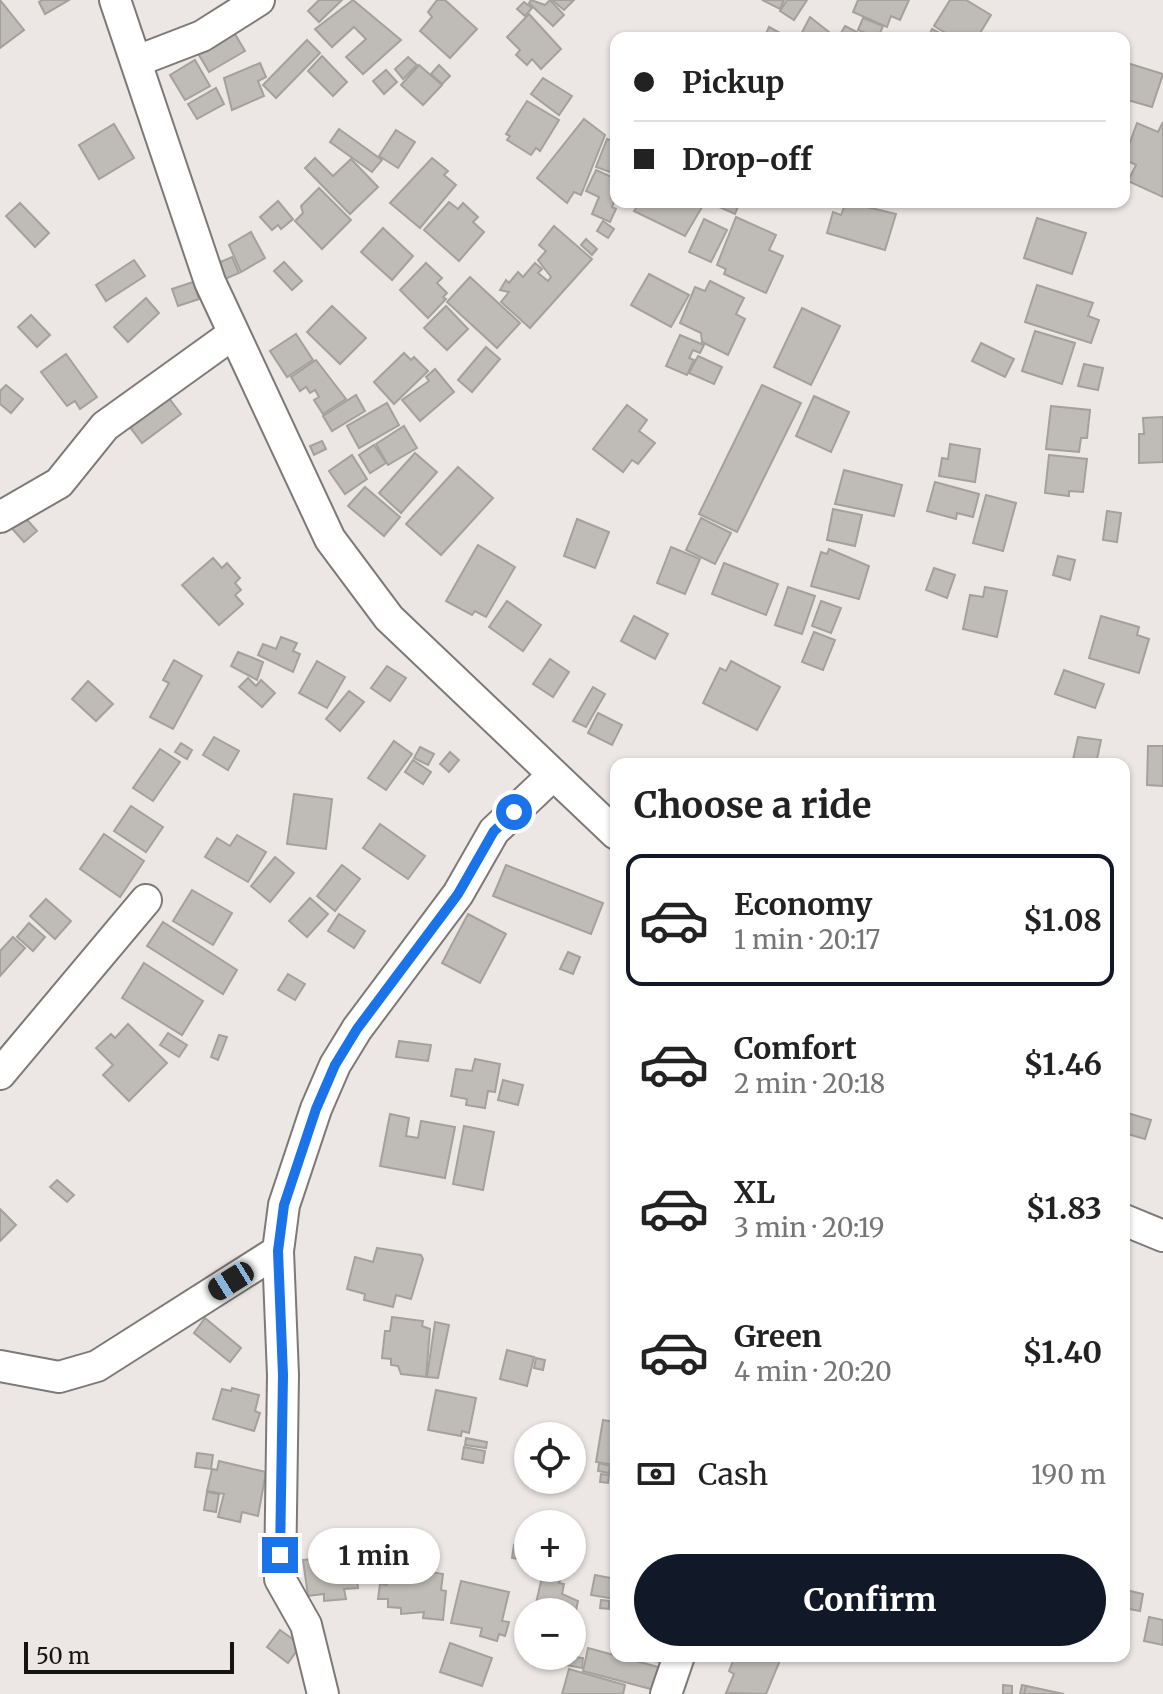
<!DOCTYPE html>
<meta charset="utf-8">
<style>
:root{--surface:#fff;--page:#f6f6f6;--text:#222;--muted:#767676;--line:#e0e0e0;--accent:#111827}
body{margin:0;font-family:Merriweather,serif;background:var(--page);color:var(--text);height:100vh;display:flex;flex-direction:column;font-size:30px;white-space:nowrap}
*{box-sizing:border-box;margin:0}
p{font-size:26px;color:var(--muted)}
.icon{flex:none;width:44px;height:44px;fill:none;stroke:currentColor;stroke-width:2;stroke-linecap:round;stroke-linejoin:round}
.map{position:relative;flex:1;overflow:hidden}
.side{position:absolute;left:610px;top:758px;width:520px;height:904px;display:flex;flex-direction:column;background:var(--surface);border-radius:16px;box-shadow:0 2px 6px #0004}
.side>*{flex:none}
.banner{position:absolute;left:610px;top:32px;width:520px;height:176px;border-radius:16px;box-shadow:0 2px 6px #0004;display:grid;align-content:center;height:176px;padding:0 24px;background:var(--surface)}
.tools{position:absolute;left:514px;top:1422px;display:grid;gap:16px}
.tools a{display:grid;place-items:center;width:72px;height:72px;border-radius:50%;background:var(--surface);box-shadow:0 2px 6px #0004;font-size:40px}
.scale{position:absolute;left:24px;bottom:20px;width:210px;box-sizing:border-box;padding-left:8px;border:4px solid #161413;border-top:0;font-size:22px;line-height:28px;white-space:nowrap;color:#161413;-webkit-text-stroke:6px #ece6e4;paint-order:stroke}
.end{position:absolute;width:36px;height:36px;margin:-18px;border:10px solid #1a73e8;background:#fff;box-shadow:0 0 0 4px #fff}
.from{border-radius:50%}
.bubble{position:absolute;height:56px;border-radius:28px;background:var(--surface);box-shadow:0 2px 6px #0004;font-size:26px;font-weight:700;line-height:56px;text-align:center}
.car{position:absolute;width:24px;height:48px;margin:-24px -12px;border-radius:10px;box-shadow:0 0 6px 2px #0007;background:linear-gradient(#222 24%,#8ab4d8 0 40%,#222 0 76%,#8ab4d8 0 86%,#222 0)}
.banner b{display:flex;align-items:center;gap:28px;height:76px;font-size:30px}
.banner b+b{border-top:2px solid var(--line)}
.banner i{width:20px;height:20px;background:var(--text)}
ul{padding:0;list-style:none}
li{display:flex;align-items:center;gap:24px;height:132px;margin:0 16px 12px;padding:0 8px;border:4px solid transparent;border-radius:16px}
li div{flex:1}
li b{display:block;font-size:30px}
li em{font-style:normal;font-weight:700}
li.active{border-color:var(--accent)}
li>.icon{width:72px;height:72px;stroke-width:1.5}
h2{padding:0 24px;font-size:36px;line-height:96px}
.pay{display:flex;align-items:center;gap:20px;height:88px;padding:0 24px;font-size:30px}
.pay p{margin-inline-start:auto}
.action{display:flex;gap:16px;margin-top:auto;padding:16px 24px}
.action a{flex:1;height:92px;border-radius:48px;background:var(--accent);color:#fff;font-size:32px;font-weight:700;line-height:92px;text-align:center}
.map>svg:first-child{display:block}
</style>
<div class="map">
<svg width="1163" height="1694" viewBox="0 0 1163 1694">
<rect width="100%" height="100%" fill="#ece6e4"/>
<g fill="#bfbcb7" stroke="#a4a19d" stroke-width="2">
<path d="M0 0 24 30 0 48Z"/>
<path d="M42 0H69L45 14 39 2Z"/>
<path d="M319 0H342L319 22 308 11Z"/>
<path d="M353 0 401 40 363 74 346 57 366 39 354 27 332 47 315 29Z"/>
<path d="M437 0H445L477 29 450 58 420 31 432 17 428 12Z"/>
<path d="M531 0 545 5 550 0 564 15 553 26 529 3Z"/>
<path d="M552 0H574L564 10Z"/>
<path d="M762 0H784L780 9Z"/>
<path d="M787 0H807L794 20 780 11Z"/>
<path d="M858 0H909L900 20 891 16 887 27 853 12Z"/>
<path d="M950 0H966L991 15 977 38H954L934 26Z"/>
<path d="M524 2 532 8 525 16 517 9Z"/>
<path d="M529 14 561 49 541 69 532 59 527 65 516 55 520 50 507 37Z"/>
<path d="M810 17 829 32 826 38H799Z"/>
<path d="M863 18 883 26 878 38 858 30Z"/>
<path d="M845 26 868 38H838Z"/>
<path d="M769 27 789 38H764Z"/>
<path d="M232 29 245 51 209 72 196 50Z"/>
<path d="M932 29 949 38H928Z"/>
<path d="M307 40 320 53 276 98 263 85Z"/>
<path d="M322 56 347 82 333 96 308 71Z"/>
<path d="M408 57 417 65 403 79 395 69Z"/>
<path d="M195 60 210 86 185 100 170 75Z"/>
<path d="M1124 62 1163 74 1152 107 1124 99Z"/>
<path d="M260 63 266 77 258 81 264 96 232 110 224 78Z"/>
<path d="M419 65 442 85 423 105 401 85Z"/>
<path d="M439 65 450 76 442 84 431 74Z"/>
<path d="M386 70 397 82 384 94 373 81Z"/>
<path d="M543 78 572 96 559 115 531 94Z"/>
<path d="M216 88 224 104 197 119 188 104Z"/>
<path d="M527 101 559 120 540 151 536 148 531 155 507 140 510 136 506 134Z"/>
<path d="M584 119 605 135 581 195 574 192 567 203 537 178Z"/>
<path d="M1163 122V197L1128 181 1136 165 1124 159 1137 123 1158 132Z"/>
<path d="M114 124 134 158 99 179 79 145Z"/>
<path d="M339 129 382 160 372 172 330 142Z"/>
<path d="M396 130 415 142 398 168 379 156Z"/>
<path d="M607 139 616 142V174L596 167Z"/>
<path d="M315 158 333 176 351 159 378 187 350 214 305 168Z"/>
<path d="M432 158 448 171 444 175 456 185 420 228 390 203Z"/>
<path d="M596 170 616 179V202H623L622 205 614 202 612 207 616 209 610 222 592 214 599 197 586 191Z"/>
<path d="M319 188 351 220 322 249 295 221 303 213 301 206Z"/>
<path d="M278 201 293 219 281 229 278 225 272 230 260 217Z"/>
<path d="M449 202 458 209 463 203 478 217 473 222 484 232 459 261 424 230Z"/>
<path d="M640 202H705L685 236 634 211Z"/>
<path d="M721 202H740L735 214 719 207Z"/>
<path d="M846 202 896 214 885 250 827 233 833 212 841 215Z"/>
<path d="M20 203 49 233 35 247 6 216Z"/>
<path d="M736 217 776 235 769 250 783 256 766 293 724 274 726 269 717 265Z"/>
<path d="M1037 218 1086 233 1072 274 1024 258Z"/>
<path d="M704 219 727 230 711 262 689 252Z"/>
<path d="M603 221 614 229 608 238 597 231Z"/>
<path d="M554 226 592 259 530 328 501 302 509 292 500 290 506 280 509 283 518 272 523 277 535 263 542 269 538 273 548 281 551 277 538 260 546 251 539 245Z"/>
<path d="M383 228 413 256 392 280 361 252Z"/>
<path d="M251 232 265 258 241 272 229 245Z"/>
<path d="M586 239 597 249 592 255 581 245Z"/>
<path d="M232 257 239 273 225 279 218 263Z"/>
<path d="M134 260 145 276 106 301 96 285Z"/>
<path d="M284 262 302 281 292 290 274 271Z"/>
<path d="M426 263 442 278 437 283 447 293 443 297 446 299 428 318 400 290Z"/>
<path d="M649 274 689 295 671 327 631 305Z"/>
<path d="M470 277 520 323 497 348 447 302Z"/>
<path d="M710 281 744 298 736 314 745 319 728 355 702 342 701 333 680 323 695 287 705 291Z"/>
<path d="M193 282 199 299 178 306 172 289Z"/>
<path d="M1037 285 1093 303 1088 316 1099 320 1091 343 1025 322Z"/>
<path d="M146 298 159 313 128 342 114 327Z"/>
<path d="M332 306 366 338 340 364 307 332Z"/>
<path d="M446 306 468 329 447 350 424 328Z"/>
<path d="M802 308 840 326 811 385 774 367Z"/>
<path d="M31 315 50 335 37 347 18 327Z"/>
<path d="M1035 331 1075 343 1062 384 1022 371Z"/>
<path d="M296 334 313 360 287 377 270 351Z"/>
<path d="M680 335 704 345 700 353 693 350 689 358 694 360 687 375 666 366Z"/>
<path d="M981 343 1014 359 1005 377 972 361Z"/>
<path d="M486 347 500 359 472 392 458 380Z"/>
<path d="M404 353 411 360 414 357 428 371 394 404 374 382Z"/>
<path d="M66 354 97 397 80 409 75 401 67 406 41 372Z"/>
<path d="M698 356 722 367 714 384 689 373Z"/>
<path d="M316 360 346 399 323 414 314 400 319 397 315 390 310 393 306 387 300 391 291 377Z"/>
<path d="M1084 364 1103 368 1098 390 1078 386Z"/>
<path d="M435 369 454 392 420 421 402 400 429 381 426 377Z"/>
<path d="M6 385 23 399 11 413 0 404V391Z"/>
<path d="M762 385 801 403 737 532 699 514Z"/>
<path d="M165 393 181 414 142 443 126 422Z"/>
<path d="M356 395 365 411 332 431 323 416Z"/>
<path d="M814 396 849 412 831 452 796 436Z"/>
<path d="M387 403 399 425 359 448 347 426Z"/>
<path d="M627 405 647 420 639 431 655 443 638 464 632 460 623 472 593 449Z"/>
<path d="M1051 406 1090 410 1087 438H1081L1079 452 1046 449Z"/>
<path d="M1163 417V462L1139 463V434H1144L1143 418Z"/>
<path d="M404 426 417 448 388 465 376 444Z"/>
<path d="M322 441 326 449 314 455 310 446Z"/>
<path d="M950 444 980 449 975 482 939 476 942 458 948 459Z"/>
<path d="M374 445 386 463 370 473 359 455Z"/>
<path d="M415 453 437 472 401 513 379 493Z"/>
<path d="M352 455 367 479 345 494 329 471Z"/>
<path d="M1049 455 1087 459 1083 492 1069 491V496L1045 493Z"/>
<path d="M458 467 493 498 441 555 406 524Z"/>
<path d="M844 470 902 485 894 516 835 504Z"/>
<path d="M935 482 979 494 973 517 957 513 956 519 927 511Z"/>
<path d="M365 487 400 517 384 536 348 506Z"/>
<path d="M986 495 1016 503 1003 551 973 543Z"/>
<path d="M833 509 862 515 855 546 827 540Z"/>
<path d="M1107 511 1121 513 1117 542 1103 540Z"/>
<path d="M22 514 37 531 24 542 9 525Z"/>
<path d="M701 518 731 533 715 564 686 550Z"/>
<path d="M577 519 609 532 595 568 564 556Z"/>
<path d="M478 545 515 567 486 617 475 611 472 615 446 601Z"/>
<path d="M671 547 700 559 685 594 657 583Z"/>
<path d="M829 549 869 566 859 599 811 586 821 552 827 554Z"/>
<path d="M1058 556 1075 560 1070 580 1053 575Z"/>
<path d="M213 558 222 568 227 563 240 578 235 583 241 590 235 595 243 604 219 625 182 585Z"/>
<path d="M724 563 778 584 766 615 712 594Z"/>
<path d="M934 568 955 575 947 598 926 590Z"/>
<path d="M788 587 815 596 802 634 775 625Z"/>
<path d="M985 587 1007 591 997 637 963 629 970 595 983 597Z"/>
<path d="M507 601 541 625 523 651 489 627Z"/>
<path d="M821 601 841 608 831 633 812 626Z"/>
<path d="M634 616 668 634 655 659 621 641Z"/>
<path d="M1101 616 1139 627 1137 635 1149 639 1139 673 1089 658Z"/>
<path d="M814 632 835 640 823 670 802 662Z"/>
<path d="M281 637 297 643 293 651 300 654 293 672 258 655 263 644 276 649Z"/>
<path d="M238 652 263 662 257 680 231 666Z"/>
<path d="M550 659 569 672 553 697 533 684Z"/>
<path d="M174 660 202 676 173 729 150 717 169 683 163 680Z"/>
<path d="M317 661 345 677 327 708 299 693Z"/>
<path d="M731 661 780 687 757 730 703 703 720 668 726 671Z"/>
<path d="M387 666 406 678 390 701 371 688Z"/>
<path d="M1064 670 1104 684 1095 708 1055 694Z"/>
<path d="M248 678 256 686 261 680 275 693 262 707 239 687Z"/>
<path d="M88 681 113 704 96 721 72 699Z"/>
<path d="M593 687 605 694 586 727 573 721Z"/>
<path d="M349 691 364 702 340 731 326 719Z"/>
<path d="M598 713 622 725 612 745 588 733Z"/>
<path d="M214 737 239 751 228 770 203 755Z"/>
<path d="M1078 737 1101 740 1096 764H1072Z"/>
<path d="M394 741 412 754 386 790 368 778Z"/>
<path d="M181 743 192 750 187 759 175 752Z"/>
<path d="M1148 746H1163V786L1147 785Z"/>
<path d="M420 747 434 754 428 765 414 758Z"/>
<path d="M160 749 180 762 153 801 133 788Z"/>
<path d="M450 752 459 760 449 772 440 764Z"/>
<path d="M413 760 431 772 423 784 405 772Z"/>
<path d="M294 794 332 799 326 849 287 844Z"/>
<path d="M131 806 163 827 146 852 114 831Z"/>
<path d="M380 824 425 856 408 879 363 848Z"/>
<path d="M104 834 144 861 120 897 80 869Z"/>
<path d="M237 835 266 852 248 882 205 857 217 838 230 846Z"/>
<path d="M275 857 294 873 270 902 251 886Z"/>
<path d="M342 865 360 879 335 911 317 896Z"/>
<path d="M506 865 603 903 591 934 493 896Z"/>
<path d="M192 890 232 913 213 945 173 921Z"/>
<path d="M310 898 328 914 307 937 289 921Z"/>
<path d="M46 899 71 921 55 939 30 916Z"/>
<path d="M339 914 365 931 354 948 328 931Z"/>
<path d="M468 914 506 934 480 983 442 963Z"/>
<path d="M163 922 237 970 223 994 147 946Z"/>
<path d="M29 923 45 937 33 951 17 937Z"/>
<path d="M13 937 25 948 0 976V951Z"/>
<path d="M568 952 580 957 573 974 560 969Z"/>
<path d="M144 963 203 1001 182 1035 122 998Z"/>
<path d="M288 974 305 984 295 1000 278 990Z"/>
<path d="M128 1024 167 1063 129 1101 103 1075 113 1065 96 1048 111 1034 115 1038Z"/>
<path d="M168 1033 187 1045 179 1057 160 1045Z"/>
<path d="M219 1035 227 1037 218 1060 211 1057Z"/>
<path d="M399 1041 431 1045 428 1061 396 1057Z"/>
<path d="M475 1059 500 1064 495 1092 488 1091 485 1108 466 1105 467 1099 451 1096 456 1069 472 1071Z"/>
<path d="M503 1080 523 1085 518 1105 498 1100Z"/>
<path d="M1124 1112 1151 1120 1145 1139 1124 1133Z"/>
<path d="M390 1114 409 1118 406 1136 418 1138 421 1121 455 1127 445 1178 380 1166Z"/>
<path d="M464 1126 494 1132 483 1190 453 1184Z"/>
<path d="M57 1180 74 1195 67 1202 50 1187Z"/>
<path d="M0 1209 16 1225 0 1241Z"/>
<path d="M377 1248 421 1255 423 1259 411 1299 396 1295 393 1307 364 1300 365 1294 347 1289 355 1257 373 1262Z"/>
<path d="M392 1317 423 1321 422 1326 430 1329 426 1377 401 1374 398 1366 391 1365V1359L382 1358 385 1331H390Z"/>
<path d="M205 1318 241 1348 230 1362 194 1333Z"/>
<path d="M435 1322 449 1325 438 1378 427 1377Z"/>
<path d="M507 1350 534 1357 527 1386 500 1379Z"/>
<path d="M536 1358 545 1360 543 1370 534 1368Z"/>
<path d="M232 1388 259 1395 255 1411 260 1413 254 1431 213 1419 222 1389 231 1391Z"/>
<path d="M436 1390 476 1398 469 1433 462 1431 461 1436 428 1430Z"/>
<path d="M603 1420 616 1422V1465L596 1462Z"/>
<path d="M466 1438 487 1442 486 1448 465 1445Z"/>
<path d="M464 1447 485 1451 483 1463 462 1459Z"/>
<path d="M197 1453 213 1455 211 1469 195 1467Z"/>
<path d="M219 1461 266 1472 258 1516 242 1512 240 1522 218 1517 224 1494 207 1491 212 1469 217 1470Z"/>
<path d="M599 1463 610 1466 609 1473 598 1471Z"/>
<path d="M601 1474 609 1475 608 1483 600 1482Z"/>
<path d="M207 1492 219 1494 216 1512 204 1510Z"/>
<path d="M514 1545 527 1547 525 1560 512 1558Z"/>
<path d="M338 1548V1553L351 1552 352 1558H355L358 1588 344 1589 346 1599 324 1601V1594L308 1596 303 1560 316 1559 315 1551Z"/>
<path d="M405 1556 425 1558 424 1566 432 1567 431 1572 443 1574 441 1590 446 1591 443 1620 423 1618 424 1612 401 1614V1608L388 1607V1599H378L380 1584 387 1585V1572H391L395 1559 405 1560Z"/>
<path d="M595 1575 616 1579 615 1599 591 1595Z"/>
<path d="M542 1577 560 1580 559 1583 564 1584 562 1594 578 1601 572 1628V1612H534Z"/>
<path d="M461 1581 509 1592 502 1621 509 1622 505 1636 499 1634 497 1641 480 1636 482 1628 451 1623Z"/>
<path d="M1126 1590 1143 1594 1140 1611 1124 1608Z"/>
<path d="M601 1600 609 1601V1609L600 1608Z"/>
<path d="M1149 1617 1163 1620V1645L1144 1641Z"/>
<path d="M280 1630 301 1645 288 1663 267 1647Z"/>
<path d="M450 1643 492 1658 482 1686 440 1672Z"/>
<path d="M588 1648 669 1670 662 1692 583 1671Z"/>
<path d="M550 1656H562L560 1665 549 1663Z"/>
<path d="M568 1656 583 1658 582 1668 566 1665Z"/>
<path d="M647 1656H671L670 1663 647 1660Z"/>
<path d="M735 1656 781 1658 766 1694 726 1693 734 1674 729 1671Z"/>
<path d="M569 1669 625 1685 623 1694H562Z"/>
<path d="M1003 1685 1012 1686V1694H1003Z"/>
<path d="M1022 1685 1060 1694H1020Z"/>
<path d="M1026 1686 1064 1694H1024Z"/>
</g>
<g fill="none" stroke-linecap="round" stroke-linejoin="round">
<g stroke="#7e7977" stroke-width="34">
<g id="minor">
<path d="M115 0 210 282 330 539 389 618 616 834"/>
<path d="M137 61 202 36 259 0"/>
<path d="M0 517 59 483 105 426 233 334"/>
<path d="M0 1074 146 900"/>
<path d="M1124 1220 1163 1236"/>
<path d="M278 1251 283 1375 280 1579 306 1625 323 1694"/>
<path d="M0 1366 59 1377 97 1366 278 1251 284 1205 316 1109 335 1065 357 1029 458 894 494 831 552 776"/>
<path d="M666 1694 679 1656"/>
</g>
</g>
<use href="#minor" stroke="#fff" stroke-width="30"/>
</g>
<g fill="none" stroke-linecap="round" stroke-linejoin="round">
<path stroke="#1a73e8" stroke-width="10" d="M280 1555 283 1375 278 1251 284 1205 316 1109 335 1065 357 1029 458 894 494 831 514 812"/>
</g>
</svg>
<div class="tools">
<a><svg class="icon" aria-label="locate" viewBox="0 0 24 24"><circle cx="12" cy="12" r="6"/><path d="M12 2v4M12 18v4M2 12h4M18 12h4"/></svg></a>
<a>+</a>
<a>−</a>
</div>
<div class="scale">50 m</div>
<i class="end from" style="left:514px;top:812px"></i>
<i class="end" style="left:280px;top:1555px"></i>
<div class="bubble" style="left:308px;top:1528px;width:132px">1 min</div>
<i class="car" style="left:231px;top:1281px;rotate:238deg"></i>
<div class="banner">
<b><i class="from"></i>Pickup</b>
<b><i></i>Drop-off</b>
</div>
<section class="side">
<h2>Choose a ride</h2>
<ul>
<li class="active"><svg class="icon" aria-label="car" viewBox="0 0 24 24"><path d="M5 17H2v-5l4-1 3-4h7l3 4 3 1v5h-3M9 17h6M6 11h13"/><circle cx="7" cy="17" r="2"/><circle cx="17" cy="17" r="2"/></svg><div><b>Economy</b><p>1 min · 20:17</p></div><em>$1.08</em></li>
<li><svg class="icon" aria-label="car" viewBox="0 0 24 24"><path d="M5 17H2v-5l4-1 3-4h7l3 4 3 1v5h-3M9 17h6M6 11h13"/><circle cx="7" cy="17" r="2"/><circle cx="17" cy="17" r="2"/></svg><div><b>Comfort</b><p>2 min · 20:18</p></div><em>$1.46</em></li>
<li><svg class="icon" aria-label="car" viewBox="0 0 24 24"><path d="M5 17H2v-5l4-1 3-4h7l3 4 3 1v5h-3M9 17h6M6 11h13"/><circle cx="7" cy="17" r="2"/><circle cx="17" cy="17" r="2"/></svg><div><b>XL</b><p>3 min · 20:19</p></div><em>$1.83</em></li>
<li><svg class="icon" aria-label="car" viewBox="0 0 24 24"><path d="M5 17H2v-5l4-1 3-4h7l3 4 3 1v5h-3M9 17h6M6 11h13"/><circle cx="7" cy="17" r="2"/><circle cx="17" cy="17" r="2"/></svg><div><b>Green</b><p>4 min · 20:20</p></div><em>$1.40</em></li>
</ul>
<div class="pay"><svg class="icon" aria-label="cash" viewBox="0 0 24 24"><path d="M3 7h18v10H3z"/><circle cx="12" cy="12" r="2"/></svg>Cash<p>190 m</p></div>
<div class="action"><a>Confirm</a></div>
</section>
</div>
